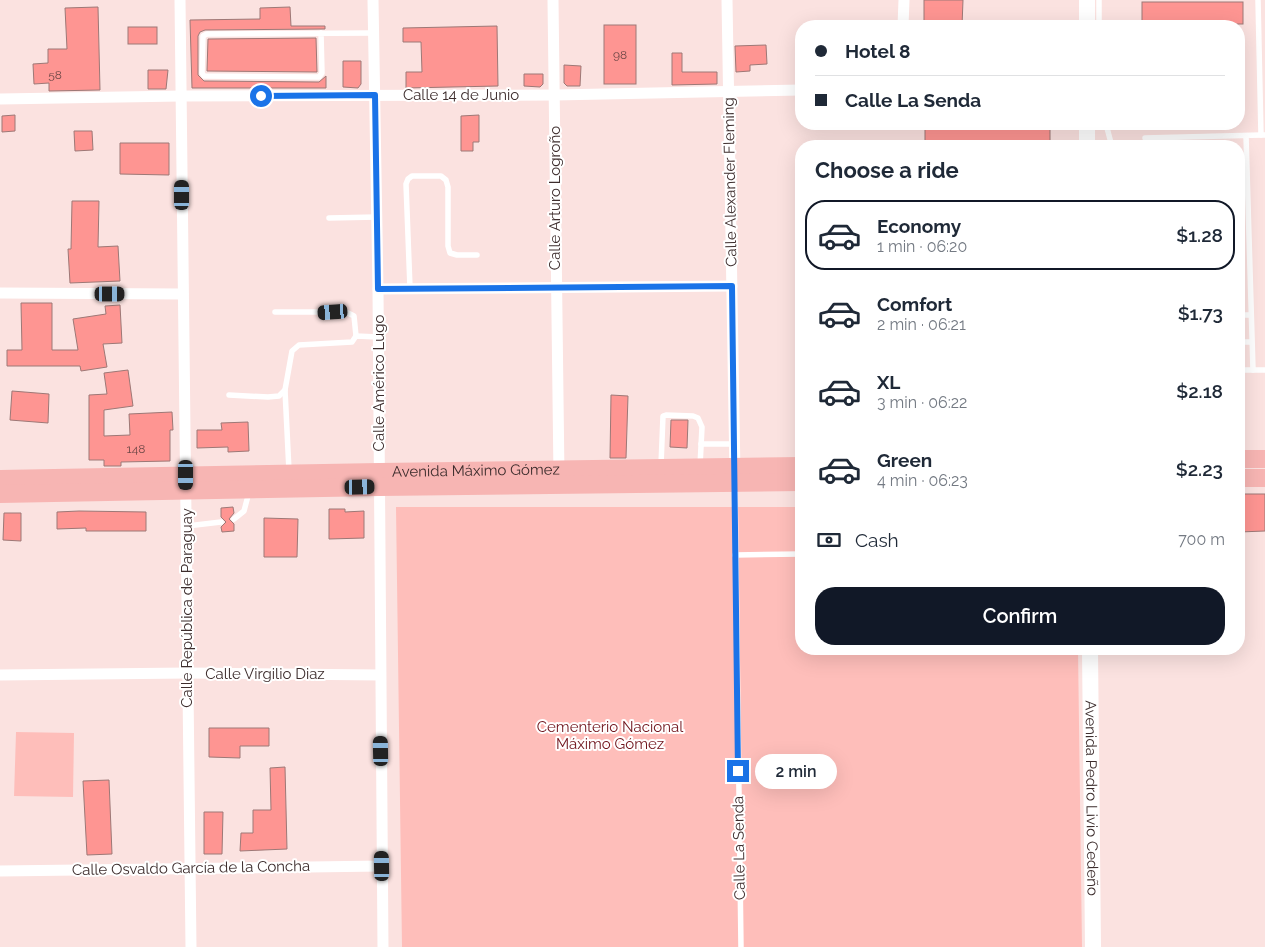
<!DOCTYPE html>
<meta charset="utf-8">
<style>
:root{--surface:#fff;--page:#f6f6f7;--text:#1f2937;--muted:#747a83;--line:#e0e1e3;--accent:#111827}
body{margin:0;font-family:Raleway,sans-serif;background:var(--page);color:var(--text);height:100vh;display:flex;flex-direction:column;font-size:19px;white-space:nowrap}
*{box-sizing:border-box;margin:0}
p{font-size:16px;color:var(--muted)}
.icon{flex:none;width:28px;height:28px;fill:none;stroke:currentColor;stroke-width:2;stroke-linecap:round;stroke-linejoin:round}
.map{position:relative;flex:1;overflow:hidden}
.drawer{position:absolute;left:795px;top:140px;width:450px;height:515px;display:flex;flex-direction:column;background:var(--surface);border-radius:20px;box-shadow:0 5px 20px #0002}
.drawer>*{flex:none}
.top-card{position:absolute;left:795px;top:20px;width:450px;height:110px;border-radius:20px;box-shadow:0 5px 20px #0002;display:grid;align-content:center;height:110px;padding:0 20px;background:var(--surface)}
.end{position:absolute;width:22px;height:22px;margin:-11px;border:6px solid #1a73e8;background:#fff;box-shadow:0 0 0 2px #fff}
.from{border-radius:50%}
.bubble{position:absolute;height:35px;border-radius:18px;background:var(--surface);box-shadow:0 5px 20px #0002;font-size:16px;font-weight:600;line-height:35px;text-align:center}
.car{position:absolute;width:15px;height:30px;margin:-15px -8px;border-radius:6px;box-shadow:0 0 4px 1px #0007;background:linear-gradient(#222 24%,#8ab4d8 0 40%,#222 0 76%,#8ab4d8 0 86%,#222 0)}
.top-card b{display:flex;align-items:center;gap:18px;height:48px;font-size:19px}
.top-card b+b{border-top:1px solid var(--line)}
.top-card i{width:12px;height:12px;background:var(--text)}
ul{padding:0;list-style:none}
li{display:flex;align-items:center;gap:15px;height:70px;margin:0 10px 8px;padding:0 10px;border:2px solid transparent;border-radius:20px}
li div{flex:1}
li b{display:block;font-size:19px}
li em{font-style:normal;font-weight:600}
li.active{border-color:var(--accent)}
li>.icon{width:45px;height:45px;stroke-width:1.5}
h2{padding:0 20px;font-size:22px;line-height:60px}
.pay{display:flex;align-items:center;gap:12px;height:55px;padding:0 20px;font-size:19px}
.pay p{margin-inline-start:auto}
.primary-button{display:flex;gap:10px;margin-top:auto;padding:10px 20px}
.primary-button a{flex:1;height:58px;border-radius:20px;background:var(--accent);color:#fff;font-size:20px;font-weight:600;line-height:58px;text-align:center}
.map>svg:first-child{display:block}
</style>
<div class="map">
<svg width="1265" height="947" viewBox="0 0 1265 947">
<rect width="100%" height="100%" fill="#fbe2e0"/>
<g fill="#febeba">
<path d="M396 507H801V649H1078L1082 947H402Z"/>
<path d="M16 732 74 733 73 797 14 796Z"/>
</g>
<g fill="#fe9592" stroke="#9d7876">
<path d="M924 0H963L962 26H924Z"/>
<rect x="1142" y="2" width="101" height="22"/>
<path d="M98 7 100 90 49 91V83L34 84 33 64 48 63V49H67L65 8Z"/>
<path d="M290 7 291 26H325V29L205 30 200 32 198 36V75L204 81 319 82 326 76V88H192L190 20 260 19V8Z"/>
<rect x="604" y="25" width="32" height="59"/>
<path d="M497 26 498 86 406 88V72H422L421 42H403V28Z"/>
<rect x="128" y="27" width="29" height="17"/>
<path d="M316 38 317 72 207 71 208 39Z"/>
<path d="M766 45 767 64 750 65V71L736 72 735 46Z"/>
<path d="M672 53H682V72H717V84L672 85Z"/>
<path d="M343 61H361V84L358 88 343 87Z"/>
<path d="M564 65 581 66 580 86H567L564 83Z"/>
<path d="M148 70H168L166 89H148Z"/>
<path d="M524 74H543V84L540 87 524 86Z"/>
<path d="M15 115V131L2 132V116Z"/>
<path d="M479 115V142H473V151H461V116Z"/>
<rect x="925" y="124" width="125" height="22"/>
<path d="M74 131H92L93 150 75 151Z"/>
<path d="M120 143H169V175L120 174Z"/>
<path d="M72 201H99L98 247 118 246 120 281 70 283 68 249H71Z"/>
<path d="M21 303H52V350H78L73 319 106 314 105 306 120 305 122 343 103 344 107 367 81 371 80 366H7V350H22Z"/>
<path d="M128 370 133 406 104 410V436L130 435 129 414 172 412 173 430H170V461L121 462V466H104V460H89V395L107 394 104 373Z"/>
<path d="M12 391 49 394 48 423 10 420Z"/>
<path d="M611 395 628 396 626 458H610Z"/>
<path d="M671 420H688L687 448 670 447Z"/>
<path d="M248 422 249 451 228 452V447L197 448V430H222L221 423Z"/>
<path d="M1239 494H1265V531L1239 532Z"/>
<path d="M233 507 234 513 229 519 234 524V531L222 532 221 527 226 522 221 517V508Z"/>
<path d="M329 509H345V512L364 511V538L329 539Z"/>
<path d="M79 511 146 512V531H86V528L57 529V512Z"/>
<path d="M4 513H21V541L3 540Z"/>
<path d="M264 518 298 519 297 557H264Z"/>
<path d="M209 728H269V746H240V758L209 757Z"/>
<path d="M285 767 287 849 240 851 241 833H253V810H271L270 768Z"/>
<path d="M109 780 112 854 87 855 83 781Z"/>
<path d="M204 812H223L222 854H204Z"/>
</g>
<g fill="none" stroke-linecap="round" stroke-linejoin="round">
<g stroke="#fff" stroke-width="5.5">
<path d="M1258 0 1261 135H1265"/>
<path d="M1099 26V0"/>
<path d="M321 33 322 73 319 77 204 76 202 73 203 36 207 34 373 33"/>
<path d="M1106 124 1111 143 1113 146"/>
<path d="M1246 136 1253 370H1265"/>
<path d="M1145 138 1261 135"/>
<path d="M329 218 377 217"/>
<path d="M410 288 406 184 408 179 412 176H441L446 180 448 187V246L450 253 457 255H477"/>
<path d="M275 312H322L344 311 354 316 356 336"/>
<path d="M1239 315H1251"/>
<path d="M1239 342H1251"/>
<path d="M1239 370H1253"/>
<path d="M285 390 289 471"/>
<path d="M229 395 268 397 279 396 285 390 292 351 299 345 352 342 356 336 378 337"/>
<path d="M701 444H734"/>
<path d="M661 465 663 416 666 415 693 416 698 418 702 427 700 466"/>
<path d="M735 485 741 947"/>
<path d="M234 519 244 511 249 492"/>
<path d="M187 526 221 522"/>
<path d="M735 555 801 554"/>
</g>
<g stroke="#fff" stroke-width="11">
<path d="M180 0 191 947"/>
<path d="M373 0 378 289 383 947"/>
<path d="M553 0 559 476"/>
<path d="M727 0 735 474"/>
<path d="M903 26 904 0"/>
<path d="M0 99 181 96 555 95 801 90"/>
<path d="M378 289 732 286"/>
<path d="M0 293 183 294"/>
<path d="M0 675 188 673 380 675"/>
<path d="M0 871 382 866"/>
</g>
<g stroke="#fff" stroke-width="16">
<path d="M1087 0V26"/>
<path d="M1087 124V146"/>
<path id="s1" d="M1090 649 1093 947"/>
</g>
<g stroke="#f7b5b3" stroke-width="18">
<path d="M1239 459H1265"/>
<path d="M1239 478H1265"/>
<path id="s2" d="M0 479 379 472 801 466"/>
<path d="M0 494 379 487 801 482"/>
</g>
</g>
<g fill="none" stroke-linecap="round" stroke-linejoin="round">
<path stroke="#1a73e8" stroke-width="6" d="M261 96 375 95 378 289 732 286 738 771"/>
</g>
<g text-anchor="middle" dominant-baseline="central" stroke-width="4" stroke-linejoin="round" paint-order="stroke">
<g font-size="12" fill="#6d4746">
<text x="620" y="55">98</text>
<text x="55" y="75">58</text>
<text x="136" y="449">148</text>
</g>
<g font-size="15" fill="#3d2d2d" stroke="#fff">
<text x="461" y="95">Calle 14 de Junio</text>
<text transform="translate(730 182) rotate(-91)">Calle Alexander Fleming</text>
<text transform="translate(555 198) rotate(-90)">Calle Arturo Logroño</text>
<text transform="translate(379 383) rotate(-90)">Calle Américo Lugo</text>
<text stroke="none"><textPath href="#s2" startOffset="476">Avenida Máximo Gómez</textPath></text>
<text transform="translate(187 608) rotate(-90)">Calle República de Paraguay</text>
<text x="265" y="674">Calle Virgilio Diaz</text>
<text stroke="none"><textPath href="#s1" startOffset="149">Avenida Pedro Livio Cedeño</textPath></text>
<text transform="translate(739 848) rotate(-91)">Calle La Senda</text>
<text transform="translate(191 868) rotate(-1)">Calle Osvaldo García de la Concha</text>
</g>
<g font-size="15" fill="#70141c" stroke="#fff">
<text x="610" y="727">Cementerio Nacional<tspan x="610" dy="17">Máximo Gómez</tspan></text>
</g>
</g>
</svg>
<i class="end from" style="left:261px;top:96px"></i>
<i class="end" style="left:738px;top:771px"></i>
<div class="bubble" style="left:755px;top:754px;width:82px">2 min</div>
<i class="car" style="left:182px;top:195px;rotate:0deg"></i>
<i class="car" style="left:110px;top:294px;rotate:90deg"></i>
<i class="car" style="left:333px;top:312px;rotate:266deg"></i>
<i class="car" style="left:186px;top:475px;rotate:180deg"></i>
<i class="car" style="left:360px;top:487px;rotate:89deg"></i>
<i class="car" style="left:381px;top:751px;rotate:359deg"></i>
<i class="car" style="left:382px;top:866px;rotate:359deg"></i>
<div class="top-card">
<b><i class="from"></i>Hotel 8</b>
<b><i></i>Calle La Senda</b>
</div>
<section class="drawer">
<h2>Choose a ride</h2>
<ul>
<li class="active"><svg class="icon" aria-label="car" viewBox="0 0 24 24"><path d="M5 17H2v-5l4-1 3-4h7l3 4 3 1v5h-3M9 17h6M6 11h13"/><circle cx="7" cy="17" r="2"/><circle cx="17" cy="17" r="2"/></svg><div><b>Economy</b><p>1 min · 06:20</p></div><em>$1.28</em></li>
<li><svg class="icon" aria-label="car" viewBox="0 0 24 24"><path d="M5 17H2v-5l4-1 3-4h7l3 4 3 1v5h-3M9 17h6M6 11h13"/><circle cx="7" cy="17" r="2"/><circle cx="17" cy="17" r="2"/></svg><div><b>Comfort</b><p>2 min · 06:21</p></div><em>$1.73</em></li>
<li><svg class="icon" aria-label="car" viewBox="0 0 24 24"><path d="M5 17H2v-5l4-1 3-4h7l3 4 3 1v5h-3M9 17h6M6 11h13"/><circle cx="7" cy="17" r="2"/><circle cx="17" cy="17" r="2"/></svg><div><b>XL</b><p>3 min · 06:22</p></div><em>$2.18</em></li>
<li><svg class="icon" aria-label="car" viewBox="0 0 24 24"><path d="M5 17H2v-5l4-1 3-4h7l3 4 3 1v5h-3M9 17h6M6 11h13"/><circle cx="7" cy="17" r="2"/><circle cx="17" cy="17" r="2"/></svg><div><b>Green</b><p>4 min · 06:23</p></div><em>$2.23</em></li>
</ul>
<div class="pay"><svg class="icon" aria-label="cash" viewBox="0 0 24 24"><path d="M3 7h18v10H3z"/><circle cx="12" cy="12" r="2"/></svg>Cash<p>700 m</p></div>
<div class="primary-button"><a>Confirm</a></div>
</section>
</div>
